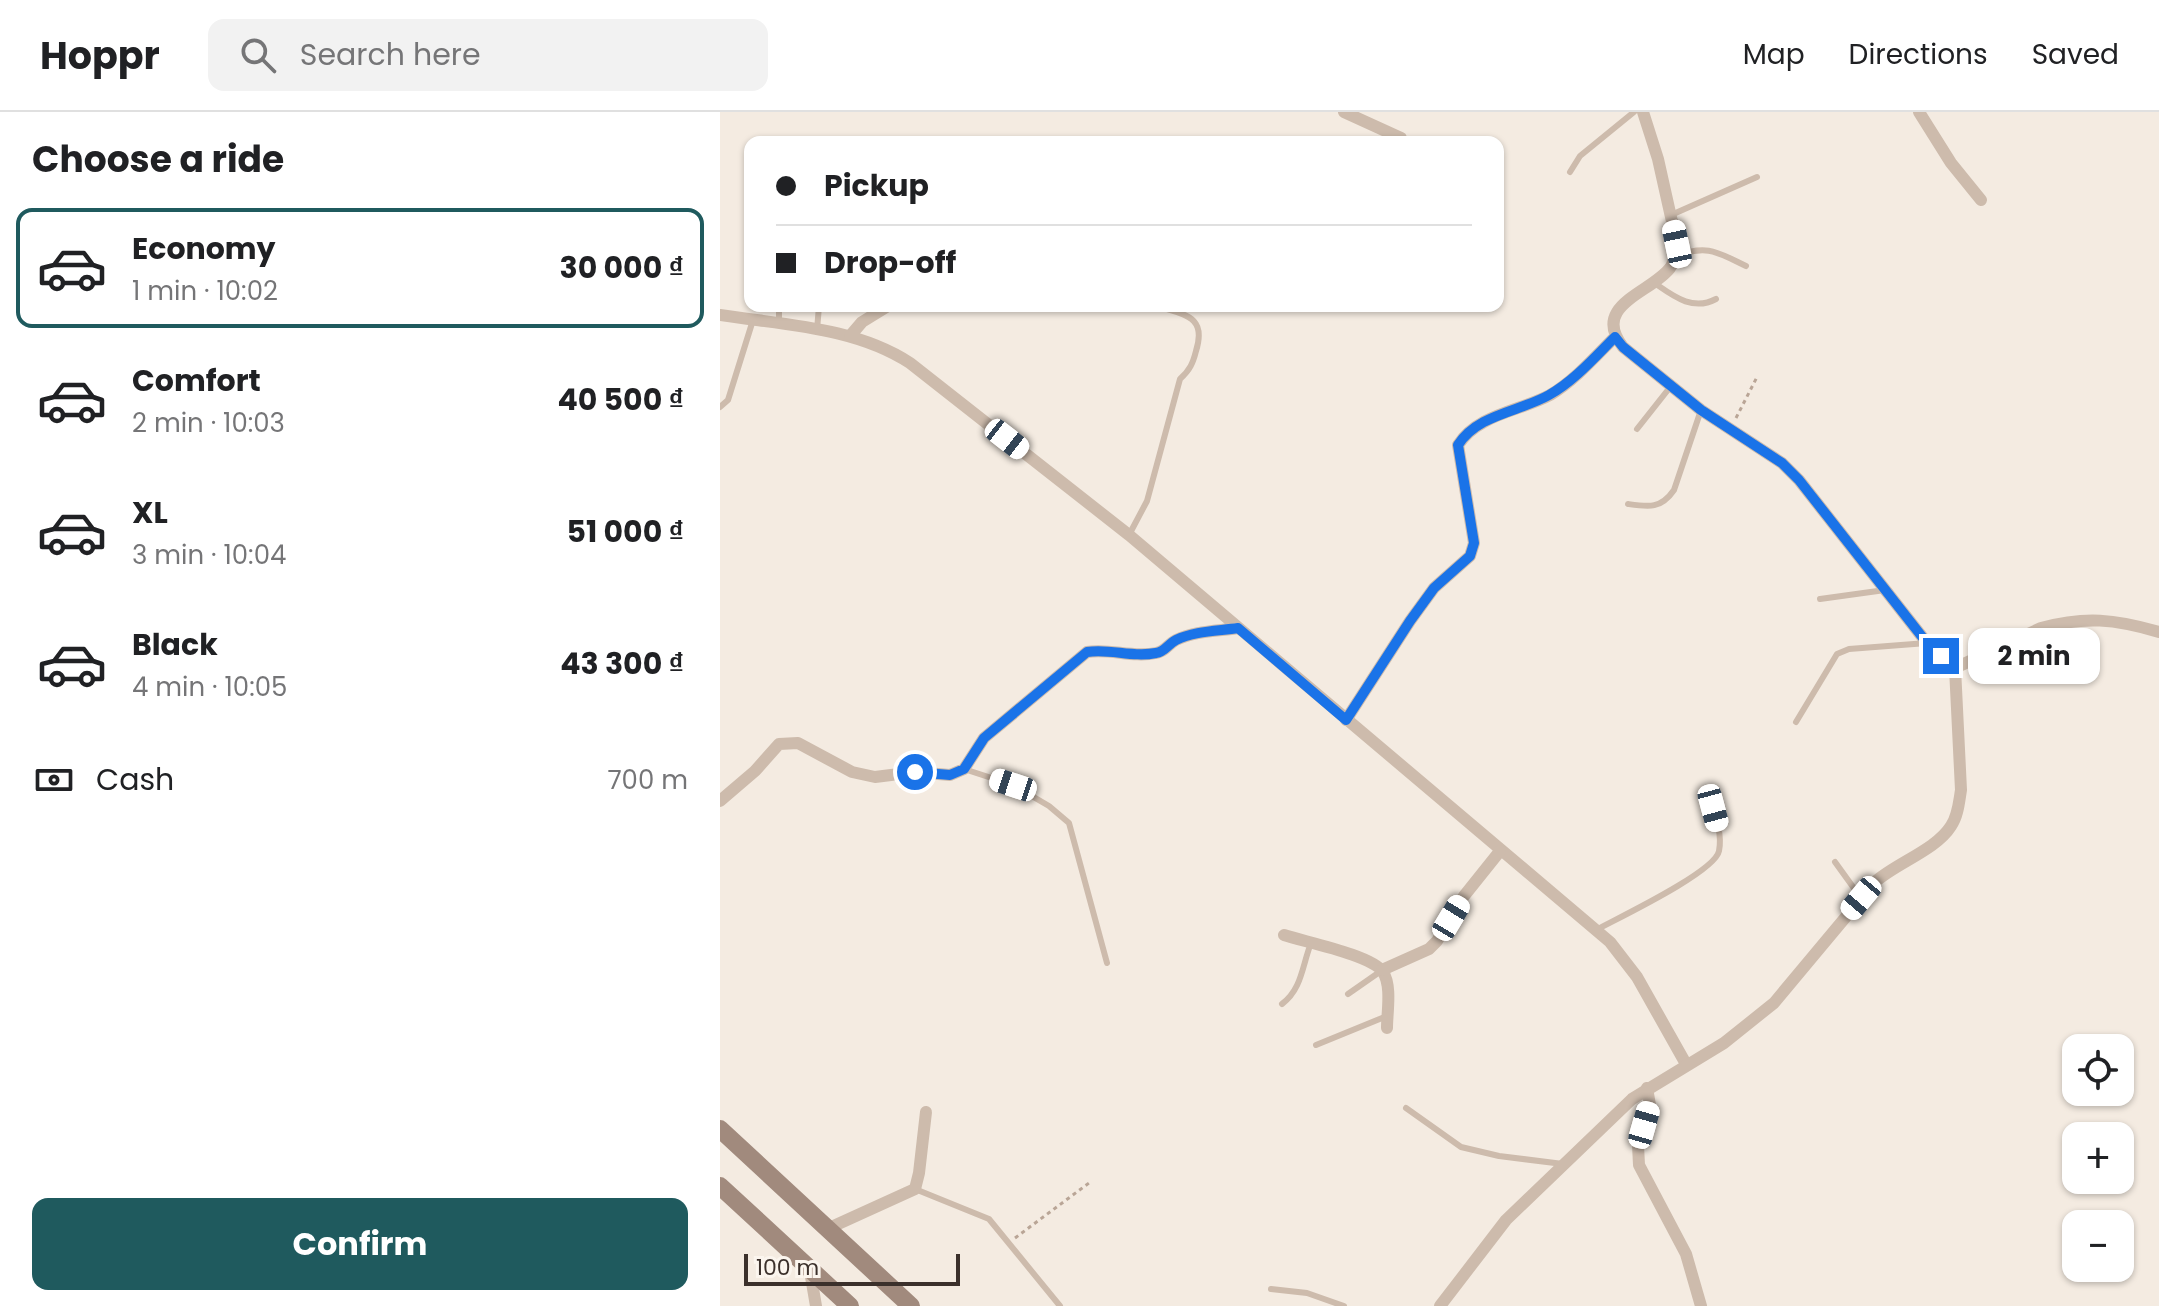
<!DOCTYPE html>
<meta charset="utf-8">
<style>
:root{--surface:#fff;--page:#f2f2f2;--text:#202124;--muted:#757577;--line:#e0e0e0;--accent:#1f5a5e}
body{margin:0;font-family:Poppins,sans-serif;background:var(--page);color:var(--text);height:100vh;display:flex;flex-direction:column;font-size:30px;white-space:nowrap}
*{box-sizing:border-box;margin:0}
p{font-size:26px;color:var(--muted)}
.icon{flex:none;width:44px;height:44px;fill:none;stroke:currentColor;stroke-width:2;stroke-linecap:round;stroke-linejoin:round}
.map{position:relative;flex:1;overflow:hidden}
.side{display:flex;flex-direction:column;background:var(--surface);width:720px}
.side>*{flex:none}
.banner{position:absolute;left:24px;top:24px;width:760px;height:176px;border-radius:16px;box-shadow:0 2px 6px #0004;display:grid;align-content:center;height:176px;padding:0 32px;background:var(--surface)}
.fabs{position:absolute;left:1342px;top:922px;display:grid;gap:16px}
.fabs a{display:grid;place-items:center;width:72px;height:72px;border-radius:16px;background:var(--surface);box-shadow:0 2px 6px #0004;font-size:40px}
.scale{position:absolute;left:24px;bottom:20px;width:216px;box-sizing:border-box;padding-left:8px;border:4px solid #3b302b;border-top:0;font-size:22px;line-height:28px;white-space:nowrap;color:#3b302b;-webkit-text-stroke:6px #fbf5ee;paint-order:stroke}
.end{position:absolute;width:36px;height:36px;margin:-18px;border:10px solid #1a73e8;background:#fff;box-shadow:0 0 0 4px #fff}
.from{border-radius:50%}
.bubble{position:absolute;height:56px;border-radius:16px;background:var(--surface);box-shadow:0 2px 6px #0004;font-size:26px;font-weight:700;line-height:56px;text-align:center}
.car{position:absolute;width:24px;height:48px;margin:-24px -12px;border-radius:10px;box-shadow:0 0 6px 2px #0007;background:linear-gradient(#fff 24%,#345 0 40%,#fff 0 76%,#345 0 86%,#fff 0)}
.banner b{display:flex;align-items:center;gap:28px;height:76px;font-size:30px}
.banner b+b{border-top:2px solid var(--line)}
.banner i{width:20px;height:20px;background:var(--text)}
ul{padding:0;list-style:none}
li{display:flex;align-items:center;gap:24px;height:120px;margin:0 16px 12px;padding:0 16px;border:4px solid transparent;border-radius:16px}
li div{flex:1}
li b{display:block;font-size:30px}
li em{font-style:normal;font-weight:700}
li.selected{border-color:var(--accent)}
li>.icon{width:72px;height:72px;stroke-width:1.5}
h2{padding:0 32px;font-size:36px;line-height:96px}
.pay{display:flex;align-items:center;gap:20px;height:88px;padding:0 32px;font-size:30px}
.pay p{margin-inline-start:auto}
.button{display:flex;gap:16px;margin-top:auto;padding:16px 32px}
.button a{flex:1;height:92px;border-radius:16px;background:var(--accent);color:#fff;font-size:32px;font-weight:700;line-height:92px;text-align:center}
header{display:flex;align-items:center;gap:48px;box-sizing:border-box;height:112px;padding:0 40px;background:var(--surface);border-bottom:2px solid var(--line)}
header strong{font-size:38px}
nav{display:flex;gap:44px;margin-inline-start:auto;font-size:28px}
.search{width:560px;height:72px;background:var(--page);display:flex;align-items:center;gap:20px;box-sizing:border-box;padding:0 28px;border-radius:16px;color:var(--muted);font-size:30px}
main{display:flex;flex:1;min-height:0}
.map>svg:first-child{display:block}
</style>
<header>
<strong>Hoppr</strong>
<div class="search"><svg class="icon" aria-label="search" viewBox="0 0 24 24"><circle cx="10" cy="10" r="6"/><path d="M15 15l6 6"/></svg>Search here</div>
<nav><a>Map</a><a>Directions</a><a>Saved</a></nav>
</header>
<main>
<section class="side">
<h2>Choose a ride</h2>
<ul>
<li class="selected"><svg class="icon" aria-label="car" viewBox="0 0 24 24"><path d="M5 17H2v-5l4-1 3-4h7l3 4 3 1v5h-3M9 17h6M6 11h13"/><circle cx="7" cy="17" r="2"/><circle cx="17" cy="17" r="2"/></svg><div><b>Economy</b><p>1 min · 10:02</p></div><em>30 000 ₫</em></li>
<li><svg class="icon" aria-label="car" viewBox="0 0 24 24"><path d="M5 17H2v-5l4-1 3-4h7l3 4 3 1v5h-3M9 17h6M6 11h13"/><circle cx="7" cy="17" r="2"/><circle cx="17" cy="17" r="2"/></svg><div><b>Comfort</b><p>2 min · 10:03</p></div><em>40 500 ₫</em></li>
<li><svg class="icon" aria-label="car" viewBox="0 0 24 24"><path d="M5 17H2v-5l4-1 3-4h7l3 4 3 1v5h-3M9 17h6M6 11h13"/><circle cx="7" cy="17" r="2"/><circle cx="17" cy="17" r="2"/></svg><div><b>XL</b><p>3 min · 10:04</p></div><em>51 000 ₫</em></li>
<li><svg class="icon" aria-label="car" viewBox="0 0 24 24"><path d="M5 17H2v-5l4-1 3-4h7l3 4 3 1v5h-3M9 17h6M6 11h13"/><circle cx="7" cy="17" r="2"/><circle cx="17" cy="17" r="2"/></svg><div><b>Black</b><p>4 min · 10:05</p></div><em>43 300 ₫</em></li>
</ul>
<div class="pay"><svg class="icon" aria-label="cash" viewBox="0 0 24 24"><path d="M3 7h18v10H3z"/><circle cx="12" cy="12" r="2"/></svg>Cash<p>700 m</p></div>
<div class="button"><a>Confirm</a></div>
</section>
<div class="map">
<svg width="1439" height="1194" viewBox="0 0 1439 1194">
<rect width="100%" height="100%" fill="#f4ebe1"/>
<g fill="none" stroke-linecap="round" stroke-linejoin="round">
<g stroke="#b9a596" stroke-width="3" stroke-dasharray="4 4" stroke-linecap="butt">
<path d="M1016 306 1037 265"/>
<path d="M295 1126 369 1071"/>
</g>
<g stroke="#cdbbac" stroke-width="6">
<path d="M850 60 860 44 914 0"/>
<path d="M951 103 1037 65"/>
<path d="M956 144C987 132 997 140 1026 154"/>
<path d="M933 170C952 183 972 200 996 187"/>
<path d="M59 194V212"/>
<path d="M97 218 99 194"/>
<path d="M0 295 8 288 33 208"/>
<path d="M917 317 951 274"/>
<path d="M908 392C929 395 941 397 954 378L981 298"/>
<path d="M409 423 427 389 460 267C470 258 473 251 476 239 487 204 465 203 437 194"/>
<path d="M1100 487 1165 478"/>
<path d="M1076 610 1117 542 1129 537 1207 531"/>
<path d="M244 657 293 673 329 694 349 711 387 851"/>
<path d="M1115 750 1141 786"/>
<path d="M876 818C898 806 995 760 999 739 1003 720 993 696 988 678"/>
<path d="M628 882 661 859"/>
<path d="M562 892C582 877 582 854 591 831"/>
<path d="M596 933 667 904"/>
<path d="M686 996 741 1035 779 1044 843 1052"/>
<path d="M195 1077 269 1107 340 1194"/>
<path d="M551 1177 587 1181 624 1194"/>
</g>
<g stroke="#cdbbac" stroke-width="12">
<path d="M624 0 681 26"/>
<path d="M1199 0 1231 51 1261 88"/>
<path d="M0 203C64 213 135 215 190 251L409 423 890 830 917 865 966 952"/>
<path d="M130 224 142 210 168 194"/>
<path d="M1235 556 1321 516C1365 504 1395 507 1439 520"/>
<path d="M626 608 690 509 714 476 750 444 754 431 738 333C758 302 800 299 830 283 854 269 875 245 895 225"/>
<path d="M0 689 35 659 59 632 78 631 132 660 155 665 195 660 230 663 244 657 264 626 367 540C390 536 412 546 436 541 445 540 448 532 456 528 474 519 498 519 518 516"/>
<path d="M564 823C585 830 652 843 663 860 672 874 667 900 667 916"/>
<path d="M662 858 709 837 717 829 744 784 780 739"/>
<path d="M927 976 930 993 918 1033 919 1053 966 1142 981 1194"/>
<path d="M107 1117 195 1077 199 1061 206 1000"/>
<path d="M90 1159 96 1194"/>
<path d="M720 1194 786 1108 912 987 1004 931 1054 891 1155 770C1176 751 1216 738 1231 714 1238 704 1239 690 1241 678L1235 556 1207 531 1079 368 1062 351 981 298 903 235C870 193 931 181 950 156 955 149 956 141 957 132L938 47 923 0"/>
</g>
<g stroke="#a18a7d" stroke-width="18">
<path d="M0 1017 191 1194"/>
<path d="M0 1074 130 1194"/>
</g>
</g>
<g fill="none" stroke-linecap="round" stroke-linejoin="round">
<path stroke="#1a73e8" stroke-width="10" d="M195 660 230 663 244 657 264 626 367 540C390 536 412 546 436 541 445 540 448 532 456 528 474 519 498 519 518 516L626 608 690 509 714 476 750 444 754 431 738 333C758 302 799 300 829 283 854 269 875 245 895 225L903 235 981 298 1062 351 1079 368 1207 531 1221 544"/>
</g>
</svg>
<div class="fabs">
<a><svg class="icon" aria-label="locate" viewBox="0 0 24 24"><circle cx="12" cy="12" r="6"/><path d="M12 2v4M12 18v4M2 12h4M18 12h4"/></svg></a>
<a>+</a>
<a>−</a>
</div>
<div class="scale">100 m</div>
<i class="end from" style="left:195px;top:660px"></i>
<i class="end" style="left:1221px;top:544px"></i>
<div class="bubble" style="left:1248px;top:516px;width:132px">2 min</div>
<i class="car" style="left:957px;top:132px;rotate:348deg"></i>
<i class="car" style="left:287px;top:327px;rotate:128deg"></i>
<i class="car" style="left:293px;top:673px;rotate:288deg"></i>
<i class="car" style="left:993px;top:696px;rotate:165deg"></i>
<i class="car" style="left:1141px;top:786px;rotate:220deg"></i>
<i class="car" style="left:731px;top:806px;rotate:31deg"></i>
<i class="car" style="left:924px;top:1013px;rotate:16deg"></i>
<div class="banner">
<b><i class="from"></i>Pickup</b>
<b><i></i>Drop-off</b>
</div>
</div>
</main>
